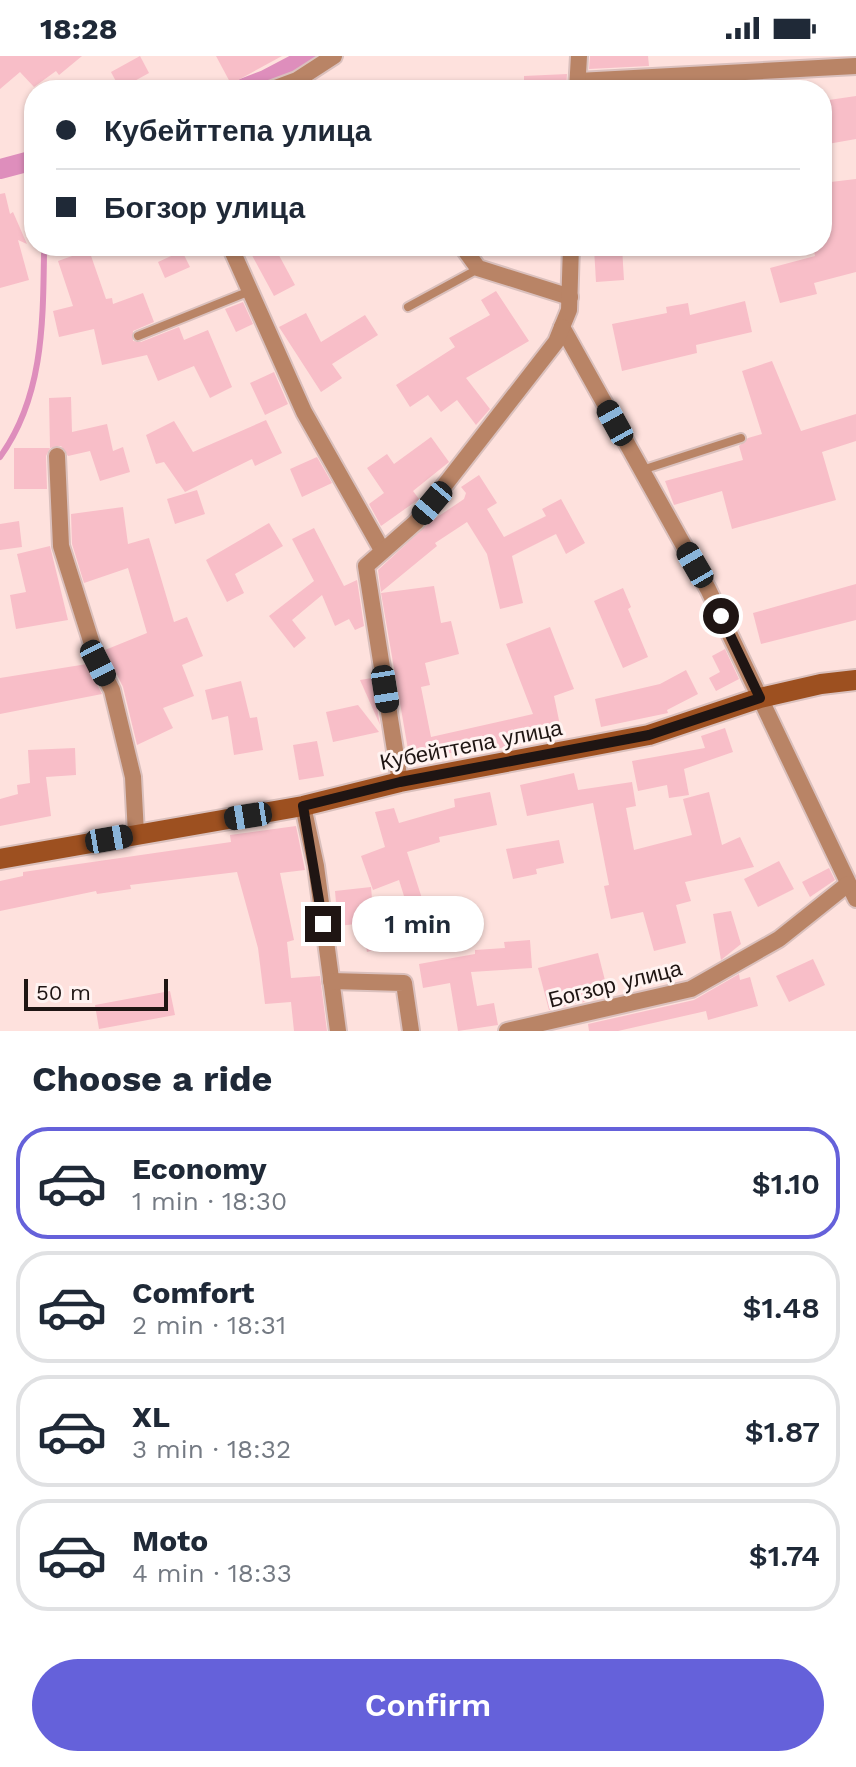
<!DOCTYPE html>
<meta charset="utf-8">
<style>
:root{--surface:#fff;--page:#f2f2f3;--text:#1f2937;--muted:#747a83;--line:#e0e1e3;--accent:#6561da}
body{margin:0;font-family:"Work Sans",sans-serif;background:var(--page);color:var(--text);height:100vh;display:flex;flex-direction:column;font-size:30px;white-space:nowrap}
*{box-sizing:border-box;margin:0}
p{font-size:26px;color:var(--muted)}
.icon{flex:none;width:44px;height:44px;fill:none;stroke:currentColor;stroke-width:2;stroke-linecap:round;stroke-linejoin:round}
.map{position:relative;height:975px;overflow:hidden}
.drawer{display:flex;flex-direction:column;background:var(--surface);flex:1}
.drawer>*{flex:none}
.guide{position:absolute;left:24px;top:24px;width:808px;height:176px;border-radius:32px;box-shadow:0 2px 6px #0004;display:grid;align-content:center;height:176px;padding:0 32px;background:var(--surface)}
.scale{position:absolute;left:24px;bottom:20px;width:144px;box-sizing:border-box;padding-left:8px;border:4px solid #1f1513;border-top:0;font-size:22px;line-height:28px;white-space:nowrap;color:#1f1513;-webkit-text-stroke:6px #fff3f1;paint-order:stroke}
.end{position:absolute;width:36px;height:36px;margin:-18px;border:10px solid #1f1513;background:#fff;box-shadow:0 0 0 4px #fff}
.from{border-radius:50%}
.bubble{position:absolute;height:56px;border-radius:28px;background:var(--surface);box-shadow:0 2px 6px #0004;font-size:26px;font-weight:600;line-height:56px;text-align:center}
.car{position:absolute;width:24px;height:48px;margin:-24px -12px;border-radius:10px;box-shadow:0 0 6px 2px #0007;background:linear-gradient(#222 24%,#8ab4d8 0 40%,#222 0 76%,#8ab4d8 0 86%,#222 0)}
.guide b{display:flex;align-items:center;gap:28px;height:76px;font-size:30px}
.guide b+b{border-top:2px solid var(--line)}
.guide i{width:20px;height:20px;background:var(--text)}
ul{padding:0;list-style:none}
li{display:flex;align-items:center;gap:24px;height:112px;margin:0 16px 12px;padding:0 16px;border:4px solid var(--line);border-radius:32px}
li div{flex:1}
li b{display:block;font-size:30px}
li em{font-style:normal;font-weight:600}
li.on{border-color:var(--accent)}
li>.icon{width:72px;height:72px;stroke-width:1.5}
h2{padding:0 32px;font-size:36px;line-height:96px}
.cta{display:flex;gap:16px;margin-top:auto;padding:16px 32px}
.cta a{flex:1;height:92px;border-radius:48px;background:var(--accent);color:#fff;font-size:32px;font-weight:600;line-height:92px;text-align:center}
.status{display:flex;justify-content:space-between;align-items:center;height:56px;padding:0 40px;background:var(--surface);direction:ltr}
.status svg{height:22px;fill:currentColor}
.map>svg:first-child{display:block}
</style>
<div class="status"><b>18:28</b><svg viewBox="0 0 49 12"><path d="M0 12V9h3v3zM5 12V6h3v6zM10 12V3h3v9zM15 12V0h3v12zM26 1h20v11H26zM47 4h2v5h-2z"/></svg></div>
<div class="map">
<svg width="856" height="975" viewBox="0 0 856 975">
<rect width="100%" height="100%" fill="#fee1dd"/>
<g fill="none" stroke-linecap="round" stroke-linejoin="round">
<path stroke="#de8ebc" stroke-width="6" d="M0 401C43 342 43 268 44 198L48 190"/>
<g stroke="#de8ebc" stroke-width="20">
<path d="M239 34 265 24 311 0"/>
<path d="M0 113 34 104"/>
</g>
</g>
<g fill="#f8bec8">
<path d="M0 0H82L59 19 56 15 34 31 20 16 0 33Z"/>
<path d="M140 0 149 17 120 33 111 16Z"/>
<path d="M216 0H282L231 28Z"/>
<path d="M590 0H648L649 10 589 13Z"/>
<path d="M567 18 566 34H524V20Z"/>
<path d="M856 40V83L822 89V45Z"/>
<path d="M856 123V216L814 227 817 238 780 247 770 212 815 200 813 190H822V127Z"/>
<path d="M5 137 10 158 13 156 27 188 18 184 29 224 0 232V138Z"/>
<path d="M247 190H274L295 229 274 240Z"/>
<path d="M622 191 624 224 596 226 594 192Z"/>
<path d="M89 194 106 243 112 242 113 248 143 237 154 266 133 275V285L141 286 179 271 184 284 208 274 232 331 210 342 194 310 158 325 147 299 102 309 94 273 59 281 53 255 73 250 58 205Z"/>
<path d="M182 195 190 211 165 222 158 206Z"/>
<path d="M496 235 529 285 466 322 490 353 476 369 457 344 441 356 428 339 410 351 396 329 455 291 449 282 490 259 481 244Z"/>
<path d="M745 245 752 276 696 289 697 297 622 315 612 268 667 257 666 251 688 247 690 259Z"/>
<path d="M243 246 253 268 236 276 225 253Z"/>
<path d="M306 257 321 286 365 259 378 279 332 308 342 322 321 336 279 271Z"/>
<path d="M772 305 801 375 856 358V385L822 396 836 444 732 473 722 435 674 449 665 425 743 404 739 390 748 382 762 378 742 315Z"/>
<path d="M274 316 288 348 265 359 250 327Z"/>
<path d="M71 341 72 376 107 368 113 395 123 391 130 416 100 425 90 395 68 400 61 390 50 392 49 342Z"/>
<path d="M266 364 282 397 255 410 252 403 185 436 164 406 156 408 146 379 174 365 193 396Z"/>
<path d="M431 381 449 406 413 435 419 443 381 470 369 448 384 437 367 412 387 398 394 408Z"/>
<path d="M14 392H50L46 400 47 433H14Z"/>
<path d="M317 401 332 427 302 441 290 413Z"/>
<path d="M479 419 497 447 487 453 504 481 546 460 542 453 561 443 585 487 566 498 556 478 512 500 523 547 500 553 487 498 467 466 435 487 437 490 381 536 378 514 430 466 464 443 466 437 461 431Z"/>
<path d="M197 434 205 458 175 468 167 443Z"/>
<path d="M123 451 128 488 149 482 174 566 187 561 203 600 182 609 194 640 163 652 173 672 137 689 123 631 105 594 147 577 128 512 84 527 72 488 71 458Z"/>
<path d="M19 465 22 491 0 494V468Z"/>
<path d="M269 467 283 490 235 518 244 537 227 546 206 504Z"/>
<path d="M314 472 344 530 357 524 364 570 355 574 349 563 335 570 322 539 292 564 306 582 294 592 269 560 314 525 292 483Z"/>
<path d="M50 490 68 564 16 573 10 539 26 536 17 498Z"/>
<path d="M856 528V564L761 588 753 557Z"/>
<path d="M434 530 441 567 451 565 459 598 425 607 430 629 421 631 431 681 533 658 506 588 550 571 574 633 554 640 562 679 467 699 466 694 410 705 381 537Z"/>
<path d="M623 532 631 551 628 553 648 601 623 612 594 545Z"/>
<path d="M725 593 739 623 716 635 709 622 720 616 712 600Z"/>
<path d="M87 608 102 638 0 658V622Z"/>
<path d="M686 614 698 638 667 654 668 657 601 671 595 643 660 628Z"/>
<path d="M372 622 380 669 360 624Z"/>
<path d="M241 625 250 662 257 661 263 694 234 699 228 660 212 664 205 634Z"/>
<path d="M358 649 379 676 333 686 326 656Z"/>
<path d="M725 672 733 696 684 713 689 739 669 742 667 729 638 735 632 705 705 692 701 680Z"/>
<path d="M317 685 324 720 299 724 293 689Z"/>
<path d="M75 692 76 719 46 721 51 760 0 770V743L18 738 17 729 30 727 28 694Z"/>
<path d="M574 717 578 734 632 726 636 750 626 752 634 794 692 779 683 743 709 736 722 789 740 781 754 811 685 826 691 845 676 849 686 887 654 895 643 856 611 863 604 830 609 829 593 747 527 760 520 729Z"/>
<path d="M490 736 497 769 439 781 440 786 407 796 427 858 472 845 477 865 417 882 399 824 373 834 361 800 385 791 375 756 394 752 399 767 455 751 454 743Z"/>
<path d="M296 770 305 814 280 817 294 884 287 886 291 922 320 920 327 975H294L291 946 265 948 258 892 237 816 130 829 131 833 97 838 96 835 0 855V825L23 820V816L231 786 230 779Z"/>
<path d="M559 784 564 807 536 813 537 818 513 823 506 793Z"/>
<path d="M779 805 794 833 758 851 744 823Z"/>
<path d="M829 812 835 824 810 841 802 826Z"/>
<path d="M371 831 374 866 338 870 335 835Z"/>
<path d="M731 855 741 888 721 904 713 858Z"/>
<path d="M382 875 384 891 367 896 364 878Z"/>
<path d="M530 884 532 912 471 916 477 950 494 947 498 969 458 975 450 927 423 932 419 908 475 898V894L505 892 504 886Z"/>
<path d="M598 897 609 940 549 954 538 912Z"/>
<path d="M813 903 825 929 789 946 776 920Z"/>
<path d="M739 918 740 924 750 921 758 950 708 964 706 955 618 975H589L588 968 694 944Z"/>
<path d="M170 935 175 959 99 973 95 949Z"/>
</g>
<g fill="none" stroke-linecap="round" stroke-linejoin="round">
<g stroke="#dac0bd" stroke-width="12">
<g id="lane">
<path d="M408 251 478 213"/>
<path d="M138 280 250 235"/>
<path d="M642 414 741 382"/>
</g>
</g>
<g stroke="#dac0bd" stroke-width="20">
<g id="street">
<path d="M578 25 856 10"/>
<path d="M270 34 297 24 334 0"/>
<path d="M577 34 579 0"/>
<path d="M230 190 304 356 382 494"/>
<path d="M462 190 478 212 570 241"/>
<path d="M571 190 569 254 562 271 708 533 856 843"/>
<path d="M57 400 61 490 98 607 112 634 133 721 136 778"/>
<path d="M400 726 366 510 416 466 556 286 562 271"/>
<path d="M303 750 316 810 338 975"/>
<path d="M331 925 404 927 411 975"/>
<path d="M507 975 691 933 779 883 848 828"/>
</g>
</g>
<g stroke="#dac0bd" stroke-width="24">
<path id="secondary" d="M0 803 303 750 400 726 649 679 760 642 821 628 856 624"/>
</g>
<use href="#lane" stroke="#b98466" stroke-width="8"/>
<use href="#street" stroke="#b98466" stroke-width="16"/>
<use href="#secondary" stroke="#9d5020" stroke-width="20"/>
</g>
<g fill="none" stroke-linecap="round" stroke-linejoin="round">
<path stroke="#1f1513" stroke-width="10" d="M323 868 303 750 400 726 649 679 760 642 721 560"/>
</g>
<g text-anchor="middle" dominant-baseline="central" stroke-width="6" stroke-linejoin="round" paint-order="stroke">
<g font-size="22" fill="#1f1513" stroke="#fff3f1">
<text transform="translate(471 689) rotate(-11)">Кубейттепа улица</text>
<text transform="translate(615 928) rotate(-14)">Богзор улица</text>
</g>
</g>
</svg>
<div class="scale">50 m</div>
<i class="end from" style="left:721px;top:560px"></i>
<i class="end" style="left:323px;top:868px"></i>
<div class="bubble" style="left:352px;top:840px;width:132px">1 min</div>
<i class="car" style="left:615px;top:367px;rotate:331deg"></i>
<i class="car" style="left:432px;top:447px;rotate:220deg"></i>
<i class="car" style="left:695px;top:509px;rotate:330deg"></i>
<i class="car" style="left:98px;top:607px;rotate:153deg"></i>
<i class="car" style="left:385px;top:633px;rotate:171deg"></i>
<i class="car" style="left:248px;top:760px;rotate:261deg"></i>
<i class="car" style="left:109px;top:783px;rotate:80deg"></i>
<div class="guide">
<b><i class="from"></i>Кубейттепа улица</b>
<b><i></i>Богзор улица</b>
</div>
</div>
<section class="drawer">
<h2>Choose a ride</h2>
<ul>
<li class="on"><svg class="icon" aria-label="car" viewBox="0 0 24 24"><path d="M5 17H2v-5l4-1 3-4h7l3 4 3 1v5h-3M9 17h6M6 11h13"/><circle cx="7" cy="17" r="2"/><circle cx="17" cy="17" r="2"/></svg><div><b>Economy</b><p>1 min · 18:30</p></div><em>$1.10</em></li>
<li><svg class="icon" aria-label="car" viewBox="0 0 24 24"><path d="M5 17H2v-5l4-1 3-4h7l3 4 3 1v5h-3M9 17h6M6 11h13"/><circle cx="7" cy="17" r="2"/><circle cx="17" cy="17" r="2"/></svg><div><b>Comfort</b><p>2 min · 18:31</p></div><em>$1.48</em></li>
<li><svg class="icon" aria-label="car" viewBox="0 0 24 24"><path d="M5 17H2v-5l4-1 3-4h7l3 4 3 1v5h-3M9 17h6M6 11h13"/><circle cx="7" cy="17" r="2"/><circle cx="17" cy="17" r="2"/></svg><div><b>XL</b><p>3 min · 18:32</p></div><em>$1.87</em></li>
<li><svg class="icon" aria-label="car" viewBox="0 0 24 24"><path d="M5 17H2v-5l4-1 3-4h7l3 4 3 1v5h-3M9 17h6M6 11h13"/><circle cx="7" cy="17" r="2"/><circle cx="17" cy="17" r="2"/></svg><div><b>Moto</b><p>4 min · 18:33</p></div><em>$1.74</em></li>
</ul>
<div class="cta"><a>Confirm</a></div>
</section>
